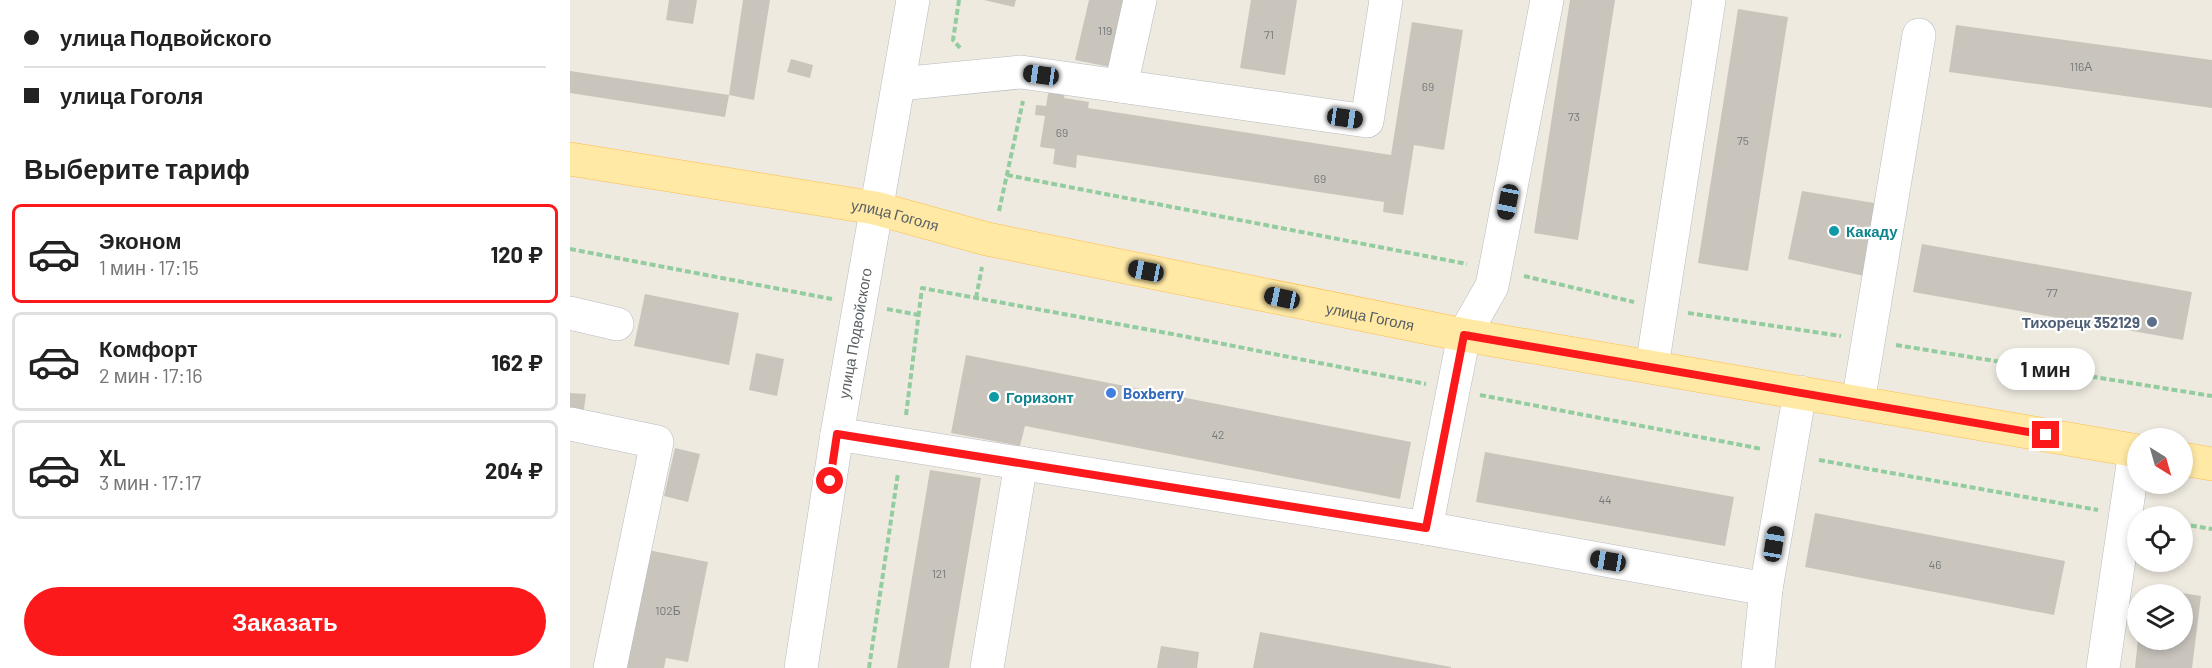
<!DOCTYPE html>
<html lang="ru">
<meta charset="utf-8">
<style>
:root{--surface:#fff;--page:#f6f6f6;--text:#222;--muted:#767676;--line:#e0e0e0;--accent:#fc191b}
body{margin:0;font-family:Barlow,sans-serif;background:var(--page);color:var(--text);height:100vh;display:flex;flex-direction:column;font-size:22px;white-space:nowrap}
*{box-sizing:border-box;margin:0}
p{font-size:20px;color:var(--muted)}
.icon{flex:none;width:33px;height:33px;fill:none;stroke:currentColor;stroke-width:2;stroke-linecap:round;stroke-linejoin:round}
.map{position:relative;flex:1;overflow:hidden}
.details{display:flex;flex-direction:column;background:var(--surface);width:570px}
.details>*{flex:none}
.guide{display:grid;align-content:center;height:132px;padding:0 24px;background:var(--surface)}
.needle{width:39px;rotate:143deg}
.controls{position:absolute;left:1557px;top:428px;display:grid;gap:12px}
.controls a{display:grid;place-items:center;width:66px;height:66px;border-radius:50%;background:var(--surface);box-shadow:0 3px 9px #0003;font-size:30px}
.end{position:absolute;width:27px;height:27px;margin:-14px;border:8px solid #fc191b;background:#fff;box-shadow:0 0 0 3px #fff}
.from{border-radius:50%}
.bubble{position:absolute;height:42px;border-radius:21px;background:var(--surface);box-shadow:0 3px 9px #0003;font-size:20px;font-weight:700;line-height:42px;text-align:center}
.car{position:absolute;width:18px;height:36px;margin:-18px -9px;border-radius:8px;box-shadow:0 0 4px 2px #0007;background:linear-gradient(#222 24%,#8ab4d8 0 40%,#222 0 76%,#8ab4d8 0 86%,#222 0)}
.guide b{display:flex;align-items:center;gap:21px;height:57px;font-size:22px}
.guide b+b{border-top:2px solid var(--line)}
.guide i{width:15px;height:15px;background:var(--text)}
ul{padding:0;list-style:none}
li{display:flex;align-items:center;gap:18px;height:99px;margin:0 12px 9px;padding:0 12px;border:3px solid var(--line);border-radius:9px}
li div{flex:1}
li b{display:block;font-size:22px}
li em{font-style:normal;font-weight:700}
li.selected{border-color:var(--accent)}
li>.icon{width:54px;height:54px;stroke-width:1.5}
h2{padding:0 24px;font-size:27px;line-height:72px}
.cta{display:flex;gap:12px;margin-top:auto;padding:12px 24px}
.cta a{flex:1;height:69px;border-radius:36px;background:var(--accent);color:#fff;font-size:24px;font-weight:700;line-height:69px;text-align:center}
main{display:flex;flex:1;min-height:0}
.map>svg:first-child{display:block}
</style>
<main>
<section class="details">
<div class="guide">
<b><i class="from"></i>улица Подвойского</b>
<b><i></i>улица Гоголя</b>
</div>
<h2>Выберите тариф</h2>
<ul>
<li class="selected"><svg class="icon" aria-label="car" viewBox="0 0 24 24"><path d="M5 17H2v-5l4-1 3-4h7l3 4 3 1v5h-3M9 17h6M6 11h13"/><circle cx="7" cy="17" r="2"/><circle cx="17" cy="17" r="2"/></svg><div><b>Эконом</b><p>1 мин · 17:15</p></div><em>120 ₽</em></li>
<li><svg class="icon" aria-label="car" viewBox="0 0 24 24"><path d="M5 17H2v-5l4-1 3-4h7l3 4 3 1v5h-3M9 17h6M6 11h13"/><circle cx="7" cy="17" r="2"/><circle cx="17" cy="17" r="2"/></svg><div><b>Комфорт</b><p>2 мин · 17:16</p></div><em>162 ₽</em></li>
<li><svg class="icon" aria-label="car" viewBox="0 0 24 24"><path d="M5 17H2v-5l4-1 3-4h7l3 4 3 1v5h-3M9 17h6M6 11h13"/><circle cx="7" cy="17" r="2"/><circle cx="17" cy="17" r="2"/></svg><div><b>XL</b><p>3 мин · 17:17</p></div><em>204 ₽</em></li>
</ul>
<div class="cta"><a>Заказать</a></div>
</section>
<div class="map">
<svg width="1642" height="668" viewBox="0 0 1642 668">
<rect width="100%" height="100%" fill="#eeeae0"/>
<g fill="#c9c5bd">
<path d="M99 0H127L123 24 96 20Z"/>
<path d="M173 0H200L184 100 159 95Z"/>
<path d="M414 0H446L444 7Z"/>
<path d="M519 0H565L550 69 505 60Z"/>
<path d="M681 0H727L715 75 670 68Z"/>
<path d="M1000 0H1045L1008 240 964 233Z"/>
<path d="M1168 9 1218 17 1178 271 1128 263Z"/>
<path d="M842 22 893 30 874 150 844 145 833 215 813 212 814 202 507 155 506 168 483 164 485 149 470 147 475 116 465 115 466 105 476 106 480 82 496 84 494 98 519 102 518 108 821 155Z"/>
<path d="M1386 25 1642 60V108L1379 72Z"/>
<path d="M221 59 243 65 240 78 217 72Z"/>
<path d="M0 71 159 95 155 117 0 93Z"/>
<path d="M1232 191 1310 204 1294 276 1218 259Z"/>
<path d="M1352 244 1622 292 1613 340 1343 292Z"/>
<path d="M75 294 169 313 159 365 64 346Z"/>
<path d="M186 353 214 359 207 396 179 390Z"/>
<path d="M396 355 841 442 830 499 455 426 450 446 381 433Z"/>
<path d="M0 393 16 394 13 416 0 414Z"/>
<path d="M105 448 130 454 118 502 94 496Z"/>
<path d="M915 452 1164 497 1155 546 906 502Z"/>
<path d="M360 470 411 478 379 668H327Z"/>
<path d="M1245 513 1495 561 1484 615 1235 567Z"/>
<path d="M78 550 138 562 118 662 96 658 94 668H55Z"/>
<path d="M1575 588 1608 593V594H1574Z"/>
<path d="M1612 593 1631 596 1622 668H1565L1568 639H1612Z"/>
<path d="M690 632 881 667V668H683Z"/>
<path d="M591 646 629 652 627 668H587Z"/>
</g>
<g fill="none" stroke-linecap="round" stroke-linejoin="round">
<g stroke="#b6babf" stroke-width="34">
<g id="minor">
<path d="M329 84 451 72 797 121 816 0"/>
<path d="M551 86 570 0"/>
<path d="M0 313 47 324"/>
<path d="M1082 367 1139 0"/>
<path d="M1288 403 1349 35"/>
<path d="M0 424 87 442 40 668"/>
<path d="M267 434 856 528 894 335 922 286 977 0"/>
<path d="M856 528 1196 589"/>
<path id="s1" d="M231 668 267 434 343 0"/>
<path d="M417 668 451 463"/>
<path d="M1188 668 1196 589 1230 392"/>
<path d="M1533 668 1565 451"/>
</g>
</g>
<g stroke="#ffbc49" stroke-width="34">
<g id="major">
<path id="s2" d="M0 159 305 208 417 239 894 335 1568 451"/>
<path d="M1612 459 1642 464"/>
</g>
</g>
<g stroke="#93cd9f" stroke-width="4" stroke-dasharray="6 3" stroke-linecap="butt">
<path d="M389 0 383 40 391 49"/>
<path d="M437 175 897 264"/>
<path d="M429 211 453 101"/>
<path d="M0 249 262 299"/>
<path d="M954 276 1064 302"/>
<path d="M406 298 412 267"/>
<path d="M317 309 349 315"/>
<path d="M1118 313 1271 336"/>
<path d="M1326 345 1642 396"/>
<path d="M910 395 1192 449"/>
<path d="M336 415 352 288 613 336 856 384"/>
<path d="M1249 460 1528 510"/>
<path d="M1612 524 1642 529"/>
<path d="M299 668 328 473"/>
</g>
<use href="#minor" stroke="#fff" stroke-width="33"/>
<use href="#major" stroke="#ffe9a5" stroke-width="33"/>
</g>
<g fill="none" stroke-linecap="round" stroke-linejoin="round">
<path stroke="#fc191b" stroke-width="8" d="M260 481 267 434 856 528 894 335 1476 435"/>
</g>
<g fill="#0f9aa8" stroke="#fff" stroke-width="2">
<circle cx="1264" cy="231" r="6"/>
<circle cx="424" cy="397" r="6"/>
</g>
<circle fill="#5c6f8a" stroke="#fff" stroke-width="2" cx="1582" cy="322" r="6"/>
<circle fill="#3f7fe0" stroke="#fff" stroke-width="2" cx="541" cy="393" r="6"/>
<g text-anchor="middle" dominant-baseline="central" stroke-width="4.5" stroke-linejoin="round" paint-order="stroke">
<g font-size="12" fill="#75787a">
<text x="535" y="30">119</text>
<text x="699" y="34">71</text>
<text x="1511" y="66">116А</text>
<text x="858" y="86">69</text>
<text x="1004" y="116">73</text>
<text x="492" y="132">69</text>
<text x="1173" y="140">75</text>
<text x="750" y="178">69</text>
<text x="1482" y="292">77</text>
<text x="648" y="434">42</text>
<text x="1035" y="499">44</text>
<text x="1365" y="564">46</text>
<text x="369" y="573">121</text>
<text x="98" y="610">102Б</text>
</g>
<g font-size="15" fill="#595f63" stroke="#fff">
<text stroke="none"><textPath href="#s2" startOffset="330">улица Гоголя</textPath></text>
<text stroke="none"><textPath href="#s2" startOffset="816">улица Гоголя</textPath></text>
<text stroke="none"><textPath href="#s1" startOffset="339">улица Подвойского</textPath></text>
</g>
<g font-size="15" font-weight="bold" fill="#0d838f" stroke="#fff" text-anchor="start">
<text x="1276" y="231">Какаду</text>
<text x="436" y="397">Горизонт</text>
</g>
<g font-size="15" font-weight="bold" fill="#4e5e75" stroke="#fff" text-anchor="end">
<text x="1570" y="322">Тихорецк 352129</text>
</g>
<g font-size="15" font-weight="bold" fill="#366cbe" stroke="#fff" text-anchor="start">
<text x="553" y="393">Boxberry</text>
</g>
</g>
</svg>
<div class="controls">
<a><svg class="needle" viewBox="-14 -14 28 28"><path d="M0-13l5 13h-10z" fill="#e53935"/><path d="M0 13l5-13h-10z" fill="#767676"/></svg></a>
<a><svg class="icon" aria-label="locate" viewBox="0 0 24 24"><circle cx="12" cy="12" r="6"/><path d="M12 2v4M12 18v4M2 12h4M18 12h4"/></svg></a>
<a><svg class="icon" aria-label="layers" viewBox="0 0 24 24"><path d="M12 4l9 5-9 5-9-5zM3 14l9 5 9-5"/></svg></a>
</div>
<i class="end from" style="left:260px;top:481px"></i>
<i class="end" style="left:1476px;top:435px"></i>
<div class="bubble" style="left:1426px;top:348px;width:99px">1 мин</div>
<i class="car" style="left:471px;top:75px;rotate:278deg"></i>
<i class="car" style="left:775px;top:118px;rotate:98deg"></i>
<i class="car" style="left:938px;top:202px;rotate:191deg"></i>
<i class="car" style="left:576px;top:271px;rotate:281deg"></i>
<i class="car" style="left:712px;top:298px;rotate:282deg"></i>
<i class="car" style="left:1204px;top:544px;rotate:9deg"></i>
<i class="car" style="left:1038px;top:561px;rotate:280deg"></i>
</div>
</main>
